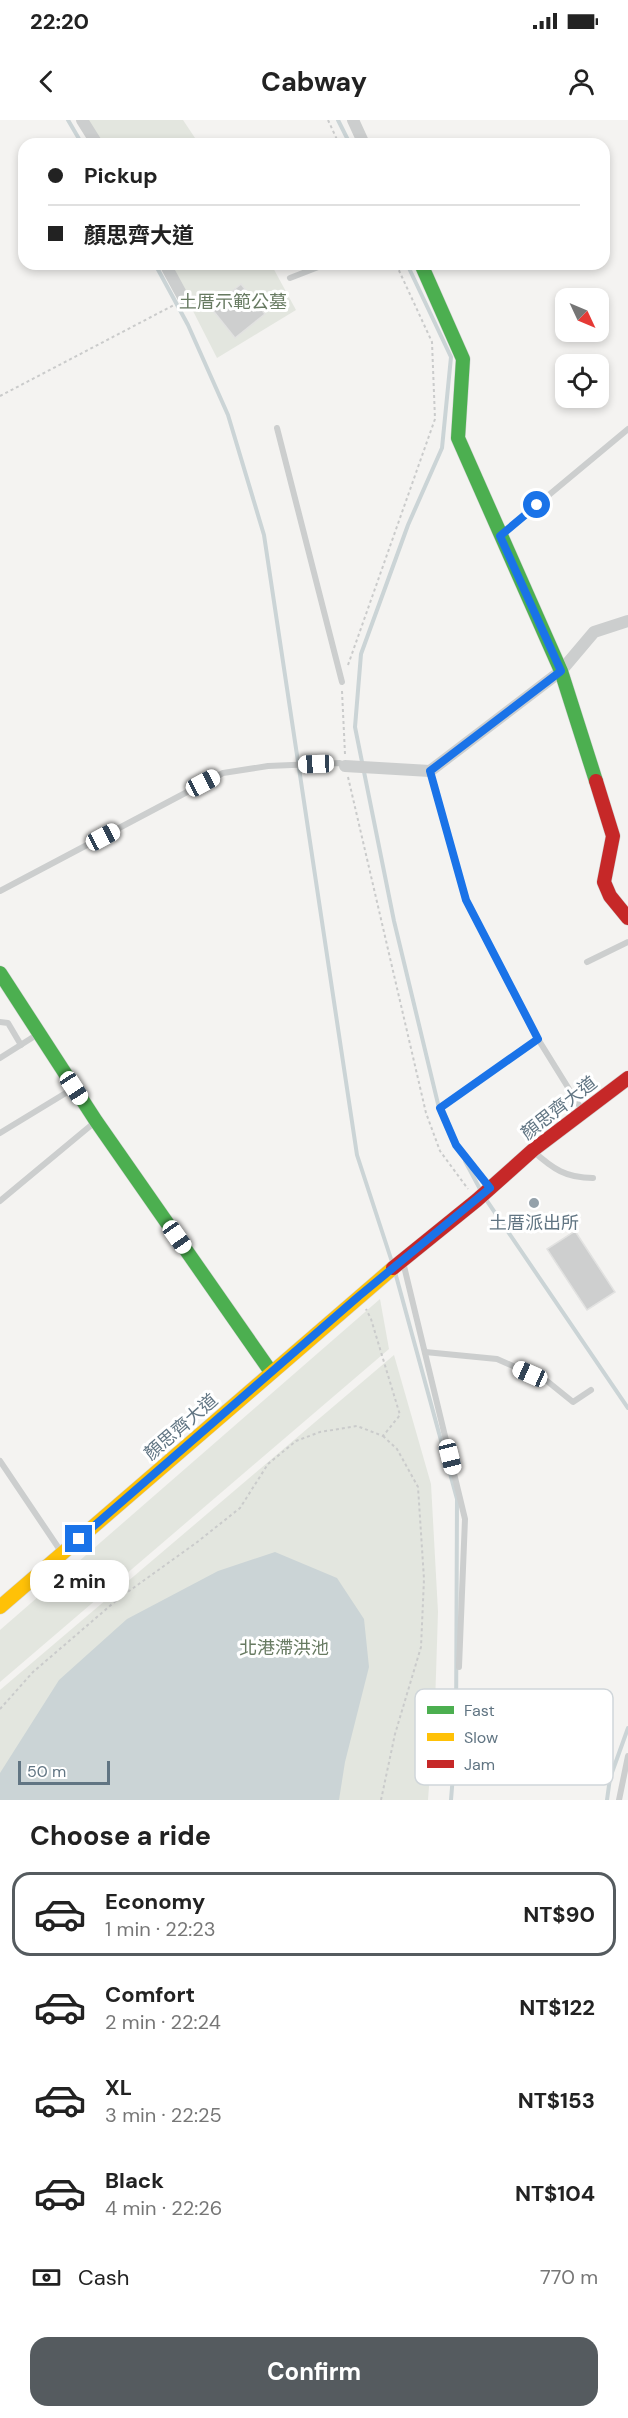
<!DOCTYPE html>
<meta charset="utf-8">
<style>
:root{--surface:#fff;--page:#f2f2f2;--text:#222;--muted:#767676;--line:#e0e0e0;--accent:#555b5f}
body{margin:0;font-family:"DM Sans","Noto Sans TC",sans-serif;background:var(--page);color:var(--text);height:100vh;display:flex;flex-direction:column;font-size:22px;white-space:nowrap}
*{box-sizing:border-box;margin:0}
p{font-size:20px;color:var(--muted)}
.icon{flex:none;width:33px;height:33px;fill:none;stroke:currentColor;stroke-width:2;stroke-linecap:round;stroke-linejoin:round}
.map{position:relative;height:1680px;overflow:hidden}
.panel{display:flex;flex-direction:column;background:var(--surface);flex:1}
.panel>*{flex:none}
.top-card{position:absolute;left:18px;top:18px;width:592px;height:132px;border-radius:18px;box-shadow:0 3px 9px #0003;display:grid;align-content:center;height:132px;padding:0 30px;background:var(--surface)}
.needle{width:39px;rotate:134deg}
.buttons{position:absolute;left:555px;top:168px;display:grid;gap:12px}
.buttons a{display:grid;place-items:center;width:54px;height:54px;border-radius:12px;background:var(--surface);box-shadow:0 3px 9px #0003;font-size:30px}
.scale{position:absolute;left:18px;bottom:15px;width:92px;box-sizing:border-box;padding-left:6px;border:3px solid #617583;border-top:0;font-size:16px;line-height:21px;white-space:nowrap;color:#617583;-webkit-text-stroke:4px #fff;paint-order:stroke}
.end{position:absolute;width:27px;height:27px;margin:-14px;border:8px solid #1a73e8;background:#fff;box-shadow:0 0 0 3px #fff}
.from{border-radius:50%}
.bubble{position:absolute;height:42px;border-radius:18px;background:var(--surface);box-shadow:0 3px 9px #0003;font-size:20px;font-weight:700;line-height:42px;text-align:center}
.car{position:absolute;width:18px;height:36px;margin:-18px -9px;border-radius:8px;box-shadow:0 0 4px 2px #0007;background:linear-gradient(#fff 24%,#345 0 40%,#fff 0 76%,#345 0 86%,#fff 0)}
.top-card b{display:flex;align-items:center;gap:21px;height:57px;font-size:22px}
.top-card b+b{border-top:2px solid var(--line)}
.top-card i{width:15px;height:15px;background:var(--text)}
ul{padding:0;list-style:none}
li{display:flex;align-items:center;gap:18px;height:84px;margin:0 12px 9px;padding:0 18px;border:3px solid transparent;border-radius:18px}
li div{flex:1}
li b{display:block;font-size:22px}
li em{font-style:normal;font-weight:700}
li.on{border-color:var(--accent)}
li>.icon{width:54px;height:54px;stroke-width:1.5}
h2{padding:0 30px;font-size:27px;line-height:72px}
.pay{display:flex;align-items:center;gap:15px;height:66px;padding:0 30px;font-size:22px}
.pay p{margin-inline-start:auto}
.primary-button{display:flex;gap:12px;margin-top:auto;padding:12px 30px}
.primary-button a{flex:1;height:69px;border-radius:18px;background:var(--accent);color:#fff;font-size:24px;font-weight:700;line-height:69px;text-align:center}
.status{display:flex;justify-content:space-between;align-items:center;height:42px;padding:0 30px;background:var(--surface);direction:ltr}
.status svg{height:16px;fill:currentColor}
header{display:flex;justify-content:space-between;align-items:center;height:78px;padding:0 30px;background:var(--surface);font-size:27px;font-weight:700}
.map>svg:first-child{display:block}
</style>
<div class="status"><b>22:20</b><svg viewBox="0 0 49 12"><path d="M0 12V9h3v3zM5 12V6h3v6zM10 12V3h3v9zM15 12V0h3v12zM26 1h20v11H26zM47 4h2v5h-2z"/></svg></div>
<header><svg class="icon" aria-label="back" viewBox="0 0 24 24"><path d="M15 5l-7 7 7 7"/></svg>Cabway<svg class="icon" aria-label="person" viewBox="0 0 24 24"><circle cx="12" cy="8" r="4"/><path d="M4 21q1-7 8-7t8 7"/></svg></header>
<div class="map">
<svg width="628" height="1680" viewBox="0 0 628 1680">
<rect width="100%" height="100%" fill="#f4f3f1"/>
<g fill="#e3e6df">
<path d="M86 0H183L199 24H101Z"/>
<path d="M169 144H271L296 190 217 238Z"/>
<path d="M380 1179 389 1229 0 1562V1510Z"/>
<path d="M394 1235 431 1364 438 1492 435 1585 428 1680H0V1570Z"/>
</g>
<path fill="#cbd4d6" d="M275 1432 337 1458 364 1499 369 1547 345 1642 339 1680H0V1653L59 1560 127 1499 218 1451Z"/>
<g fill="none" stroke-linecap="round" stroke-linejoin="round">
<g stroke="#cbd4d6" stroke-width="4">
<path d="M68 0 82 24"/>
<path d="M338 0 350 24"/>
<path d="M155 144 188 205 228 295 264 415 357 1035 392 1142"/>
<path d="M407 144 451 237 442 328 408 405 361 534 355 607 394 801 439 988"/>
<path d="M465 1041 481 1071"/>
<path d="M485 1078 628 1288"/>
<path d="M395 1152 457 1379 456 1618 451 1680"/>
<path d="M607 1680 610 1658 628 1608"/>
</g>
</g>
<g fill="#cecfcf" stroke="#e2e2e1" stroke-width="1.5">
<path d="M241 164 265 194 235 218 211 188Z"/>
<path d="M575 1111 615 1172 587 1190 547 1129Z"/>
</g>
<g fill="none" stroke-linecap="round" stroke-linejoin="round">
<g stroke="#d0d1d1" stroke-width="15">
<g id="fast">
<path d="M421 144 463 239 458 318 561 551 596 661"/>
<path d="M0 853 96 1001 271 1252"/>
</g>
</g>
<g stroke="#d0d1d1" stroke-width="15">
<path id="slow" d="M0 1487 393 1148"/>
</g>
<g stroke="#d0d1d1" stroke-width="15">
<g id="jam">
<path d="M596 661 613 716 604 762 610 776 628 798"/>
<path d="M393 1148 477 1080 533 1030 628 958"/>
</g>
</g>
<g stroke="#cacbcb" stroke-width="2" stroke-dasharray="3 3" stroke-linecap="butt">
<path d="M328 0 339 24"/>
<path d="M0 276 174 185"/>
<path d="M348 545 435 299 432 222 396 144"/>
<path d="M342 571 345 634"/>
<path d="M348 657 426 993 440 1031 468 1069"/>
<path d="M0 1589 33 1552 118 1479 196 1423 240 1388 268 1344 296 1321 320 1312 357 1306 383 1316 400 1295 371 1199 366 1189"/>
<path d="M381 1680 395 1614 421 1527 424 1459 418 1367 397 1329 383 1316"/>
</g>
<g stroke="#cccece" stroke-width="6">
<path d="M290 158 326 144"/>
<path d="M277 308 342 562"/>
<path d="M502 414 628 309"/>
<path d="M430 651 466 780 538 919 582 990"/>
<path d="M0 771 223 653 268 646 340 643 345 646"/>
<path d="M587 842 628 822"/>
<path d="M0 902 8 903 21 925"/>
<path d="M0 938 38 914"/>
<path d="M0 1013 74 968"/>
<path d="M533 1031C553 1049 566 1058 593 1058"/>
<path d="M488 1066 456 1025 440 988 538 919"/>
<path d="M0 1081 95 1002"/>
<path d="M403 1142 465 1399 459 1547"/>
<path d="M425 1232 497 1239 547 1261 573 1282 591 1270"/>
<path d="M0 1341 62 1433"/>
<path d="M619 1680 628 1636"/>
</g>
<g stroke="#cccece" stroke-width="12">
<path d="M82 0 97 24"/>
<path d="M353 0 364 24"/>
<path d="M165 144 184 179"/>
<path d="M345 646 430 651 561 551 594 512 628 501"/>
</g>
<use href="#fast" stroke="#4caf50" stroke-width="14"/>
<use href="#slow" stroke="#ffc107" stroke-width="14"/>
<use href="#jam" stroke="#c62828" stroke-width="14"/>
</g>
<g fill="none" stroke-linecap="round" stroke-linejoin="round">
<path stroke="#1a73e8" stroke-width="8" d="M79 1419 359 1176 490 1068 456 1025 440 988 538 919 466 780 430 651 561 551 500 416 537 385"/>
</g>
<circle fill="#94a1aa" stroke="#fff" stroke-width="2" cx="534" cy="1083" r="6"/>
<g text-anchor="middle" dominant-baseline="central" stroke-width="6" stroke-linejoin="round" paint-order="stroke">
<g font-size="18" fill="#677a61" stroke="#fff">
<text x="233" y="182">土厝示範公墓</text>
<text x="284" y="1528">北港滯洪池</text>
</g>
<g font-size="18" fill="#617583" stroke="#fff">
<text transform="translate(559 988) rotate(-38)">顏思齊大道</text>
<text transform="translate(181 1307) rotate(-41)">顏思齊大道</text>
</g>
<g font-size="18" fill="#617583" stroke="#fff">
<text x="534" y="1103">土厝派出所</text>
</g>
</g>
<rect x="415" y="1569" width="198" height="96" rx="9" fill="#fff" stroke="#d0d6da" stroke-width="1.5"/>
<rect x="427" y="1586" width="27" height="8" fill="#4caf50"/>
<rect x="427" y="1613" width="27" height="8" fill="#ffc107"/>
<rect x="427" y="1640" width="27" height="8" fill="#c62828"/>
<g font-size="16" fill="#617583">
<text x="464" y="1596">Fast</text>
<text x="464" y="1623">Slow</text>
<text x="464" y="1650">Jam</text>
</g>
</svg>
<div class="buttons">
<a><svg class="needle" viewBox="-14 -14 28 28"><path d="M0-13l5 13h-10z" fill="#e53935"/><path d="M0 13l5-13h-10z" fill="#767676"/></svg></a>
<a><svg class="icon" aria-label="locate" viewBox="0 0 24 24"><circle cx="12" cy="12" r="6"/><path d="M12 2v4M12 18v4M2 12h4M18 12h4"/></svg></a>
</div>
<div class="scale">50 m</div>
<i class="end from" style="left:537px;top:385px"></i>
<i class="end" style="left:79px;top:1419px"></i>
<div class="bubble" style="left:30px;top:1440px;width:99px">2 min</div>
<i class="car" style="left:316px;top:644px;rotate:268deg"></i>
<i class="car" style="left:203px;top:663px;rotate:62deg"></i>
<i class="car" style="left:103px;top:717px;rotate:62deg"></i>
<i class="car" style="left:74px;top:968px;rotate:147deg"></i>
<i class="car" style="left:177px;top:1117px;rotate:145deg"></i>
<i class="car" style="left:530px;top:1254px;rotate:294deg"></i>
<i class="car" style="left:450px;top:1337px;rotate:166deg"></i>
<div class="top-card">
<b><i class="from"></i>Pickup</b>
<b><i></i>顏思齊大道</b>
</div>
</div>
<section class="panel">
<h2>Choose a ride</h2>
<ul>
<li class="on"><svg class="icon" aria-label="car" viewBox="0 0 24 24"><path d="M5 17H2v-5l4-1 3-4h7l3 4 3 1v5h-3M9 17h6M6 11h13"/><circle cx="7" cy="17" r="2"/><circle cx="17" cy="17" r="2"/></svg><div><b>Economy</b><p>1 min · 22:23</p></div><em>NT$90</em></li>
<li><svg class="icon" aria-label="car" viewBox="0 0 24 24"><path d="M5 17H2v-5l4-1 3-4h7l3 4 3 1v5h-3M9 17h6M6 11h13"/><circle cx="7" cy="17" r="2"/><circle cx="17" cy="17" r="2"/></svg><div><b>Comfort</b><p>2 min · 22:24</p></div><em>NT$122</em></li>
<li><svg class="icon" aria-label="car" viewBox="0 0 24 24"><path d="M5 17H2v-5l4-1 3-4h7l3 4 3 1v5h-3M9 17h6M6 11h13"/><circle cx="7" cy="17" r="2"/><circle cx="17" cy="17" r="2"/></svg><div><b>XL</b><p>3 min · 22:25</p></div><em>NT$153</em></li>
<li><svg class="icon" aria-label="car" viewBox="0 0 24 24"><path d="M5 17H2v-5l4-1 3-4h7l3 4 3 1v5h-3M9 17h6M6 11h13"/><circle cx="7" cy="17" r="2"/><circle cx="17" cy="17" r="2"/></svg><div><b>Black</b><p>4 min · 22:26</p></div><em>NT$104</em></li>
</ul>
<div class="pay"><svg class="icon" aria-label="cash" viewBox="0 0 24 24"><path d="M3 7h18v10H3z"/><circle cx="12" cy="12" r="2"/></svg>Cash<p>770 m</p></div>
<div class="primary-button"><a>Confirm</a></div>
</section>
